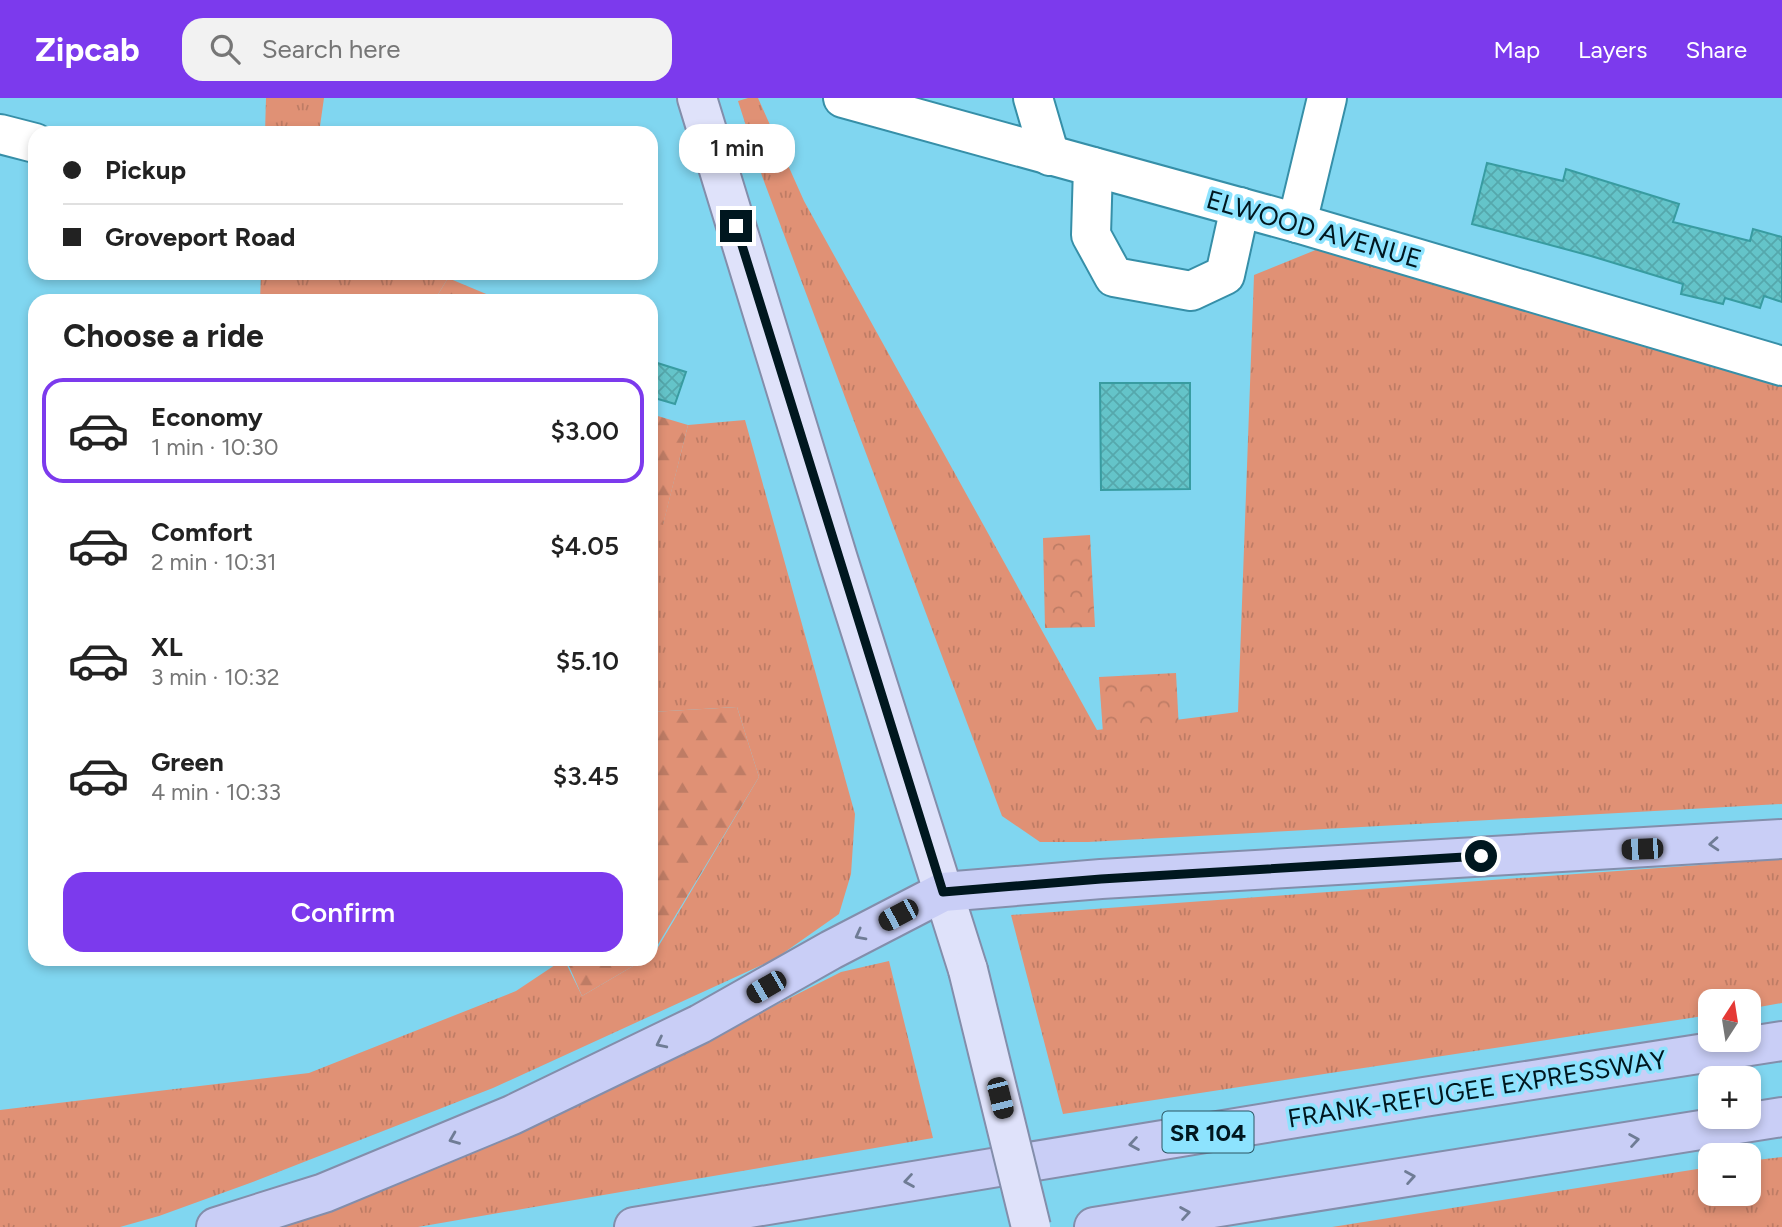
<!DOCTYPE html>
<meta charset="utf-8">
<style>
:root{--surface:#fff;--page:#f2f2f2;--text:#222;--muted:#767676;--line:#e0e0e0;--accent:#7c3aed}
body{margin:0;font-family:Figtree,sans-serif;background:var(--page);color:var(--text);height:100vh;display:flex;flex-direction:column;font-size:26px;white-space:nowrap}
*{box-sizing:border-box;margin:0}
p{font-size:23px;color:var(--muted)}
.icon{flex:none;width:38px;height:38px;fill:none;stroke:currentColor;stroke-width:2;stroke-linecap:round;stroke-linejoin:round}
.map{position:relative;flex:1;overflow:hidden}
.drawer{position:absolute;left:28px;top:196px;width:630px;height:672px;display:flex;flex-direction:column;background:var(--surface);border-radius:21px;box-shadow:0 4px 10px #0003}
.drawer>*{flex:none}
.guide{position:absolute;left:28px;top:28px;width:630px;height:154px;border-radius:21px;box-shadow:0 4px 10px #0003;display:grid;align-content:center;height:154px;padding:0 35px;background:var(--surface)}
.needle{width:46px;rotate:12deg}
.buttons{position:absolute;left:1698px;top:891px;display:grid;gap:14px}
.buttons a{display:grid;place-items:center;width:63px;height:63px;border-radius:14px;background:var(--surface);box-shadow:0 4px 10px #0003;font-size:35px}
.end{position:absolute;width:32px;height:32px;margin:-16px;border:9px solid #00171f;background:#fff;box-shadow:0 0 0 4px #fff}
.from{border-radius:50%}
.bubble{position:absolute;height:49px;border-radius:21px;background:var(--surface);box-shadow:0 4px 10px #0003;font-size:23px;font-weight:600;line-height:49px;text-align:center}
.car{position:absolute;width:21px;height:42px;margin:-21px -10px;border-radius:9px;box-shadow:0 0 5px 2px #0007;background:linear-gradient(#222 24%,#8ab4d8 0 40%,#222 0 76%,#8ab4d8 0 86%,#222 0)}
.guide b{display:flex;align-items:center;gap:24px;height:66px;font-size:26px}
.guide b+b{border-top:2px solid var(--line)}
.guide i{width:18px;height:18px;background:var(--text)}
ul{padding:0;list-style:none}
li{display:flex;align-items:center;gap:21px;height:105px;margin:0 14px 10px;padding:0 21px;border:4px solid transparent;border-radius:21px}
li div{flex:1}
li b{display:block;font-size:26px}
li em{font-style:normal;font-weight:600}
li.current{border-color:var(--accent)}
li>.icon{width:63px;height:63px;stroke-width:1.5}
h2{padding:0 35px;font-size:32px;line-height:84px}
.cta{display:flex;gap:14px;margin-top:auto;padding:14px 35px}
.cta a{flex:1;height:80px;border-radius:21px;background:var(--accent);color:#fff;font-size:28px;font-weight:600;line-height:80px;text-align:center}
header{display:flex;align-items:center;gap:42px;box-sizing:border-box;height:98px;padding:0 35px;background:var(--accent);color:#fff}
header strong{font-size:33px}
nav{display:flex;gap:38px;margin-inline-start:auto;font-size:24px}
.search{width:490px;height:63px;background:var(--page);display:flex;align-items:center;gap:18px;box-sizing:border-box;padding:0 24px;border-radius:21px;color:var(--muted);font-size:26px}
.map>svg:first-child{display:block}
</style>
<header>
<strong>Zipcab</strong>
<div class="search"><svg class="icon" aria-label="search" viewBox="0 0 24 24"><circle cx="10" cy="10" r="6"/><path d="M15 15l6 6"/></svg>Search here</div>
<nav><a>Map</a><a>Layers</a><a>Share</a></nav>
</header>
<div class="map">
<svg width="1782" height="1129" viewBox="0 0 1782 1129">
<defs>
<pattern id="grass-tufts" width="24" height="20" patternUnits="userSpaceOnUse" patternTransform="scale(1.75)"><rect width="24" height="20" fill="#e09175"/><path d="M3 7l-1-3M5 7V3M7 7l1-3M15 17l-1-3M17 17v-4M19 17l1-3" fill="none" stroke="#be7c65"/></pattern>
<pattern id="forest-firs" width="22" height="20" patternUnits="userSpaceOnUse" patternTransform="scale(1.75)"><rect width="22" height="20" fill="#e09175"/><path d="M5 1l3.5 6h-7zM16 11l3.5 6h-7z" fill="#be7c65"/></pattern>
<pattern id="park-crowns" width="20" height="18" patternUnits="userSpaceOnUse" patternTransform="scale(1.75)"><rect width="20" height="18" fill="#e09175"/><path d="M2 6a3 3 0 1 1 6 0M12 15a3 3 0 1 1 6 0" fill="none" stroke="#be7c65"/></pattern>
<pattern id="building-cross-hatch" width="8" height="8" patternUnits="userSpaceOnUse" patternTransform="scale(1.75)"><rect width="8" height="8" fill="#64c4c9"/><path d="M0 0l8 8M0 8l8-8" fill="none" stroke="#55a8ac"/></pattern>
</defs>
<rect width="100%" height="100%" fill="#80d6f0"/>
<g fill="url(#grass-tufts)">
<path d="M266 0H324L319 35H265Z"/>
<path d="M748 0H758L804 103 1097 632 1238 614 1254 177 1323 149 1782 279V706L1088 744H1040L1002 718 762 78 738 3Z"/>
<path d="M261 175H435L448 180 434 203H260Z"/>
<path d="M745 322 855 716 851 776 839 816 775 861 493 990 250 1085 159 1118 120 1129H0V1012L309 975 516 893 564 861 582 898 645 861H651L759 679 737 609 651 614V424L663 426 688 327Z"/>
<path d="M1782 761V905L1748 911V903H1710V917L1063 1016 1011 817Z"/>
<path d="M889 863 933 1040 418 1129H265L315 1114 586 1003 841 874Z"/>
<path d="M1782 1059V1129H1332L1710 1069V1096H1748V1063Z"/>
</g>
<g fill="url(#forest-firs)">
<path d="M448 180 503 203H434Z"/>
<path d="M651 316 688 327 663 427 651 424Z"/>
<path d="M737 609 759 679 651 858V614Z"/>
<path d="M566 861H645L582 898Z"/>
</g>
<g fill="url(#park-crowns)">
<path d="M1090 437 1095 529 1045 530 1043 440Z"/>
<path d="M1176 575 1179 632 1103 635 1099 579Z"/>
</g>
<g fill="url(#building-cross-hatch)" stroke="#389ca1" stroke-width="2">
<path d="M1487 65 1563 83 1566 71 1679 106 1673 124 1750 143 1753 131 1782 139V204L1764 198 1760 210 1725 200 1723 206 1681 196 1683 186 1591 158 1472 126Z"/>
<path d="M651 263 686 274 675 306 651 299Z"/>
<path d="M1100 285H1190V391L1101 392Z"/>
</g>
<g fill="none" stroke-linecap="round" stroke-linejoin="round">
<g stroke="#368fa8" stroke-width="42">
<g id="minor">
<path d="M843 0 1297 125 1782 268"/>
<path d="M1033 0 1050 58"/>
<path d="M0 36 35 45"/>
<path d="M1093 69 1091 137 1114 179 1191 193 1225 177 1240 109"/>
<path d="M1297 125 1327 0"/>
</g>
</g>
<g stroke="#838eab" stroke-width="42">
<path id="major" d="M697 0 838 461 968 872"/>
</g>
<g stroke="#838eab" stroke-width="42">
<g id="highway">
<path d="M216 1129 324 1095 512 1017 700 926 831 852 943 794 1101 781 1782 741"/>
<path d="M634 1129 1424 999 1782 943"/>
<path d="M1094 1129 1782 1019"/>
</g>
</g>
<use href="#minor" stroke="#fff" stroke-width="38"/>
<use href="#major" stroke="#dfe2fa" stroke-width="38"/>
<use href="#highway" stroke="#c9cef6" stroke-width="38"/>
<g stroke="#838eab" stroke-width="42" stroke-linecap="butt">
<path id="major-bridge" d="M968 872 1031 1129"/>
</g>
<use href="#major-bridge" stroke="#dfe2fa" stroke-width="38"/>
</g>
<defs><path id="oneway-chevron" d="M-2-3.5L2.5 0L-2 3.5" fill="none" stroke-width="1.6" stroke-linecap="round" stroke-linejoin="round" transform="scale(1.75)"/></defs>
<g stroke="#6f7c95">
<use href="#oneway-chevron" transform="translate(1714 746) rotate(176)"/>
<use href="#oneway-chevron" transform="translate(860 837) rotate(152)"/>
<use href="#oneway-chevron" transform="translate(661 945) rotate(154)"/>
<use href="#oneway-chevron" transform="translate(454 1041) rotate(158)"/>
<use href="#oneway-chevron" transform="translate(1634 1042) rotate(-9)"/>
<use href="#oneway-chevron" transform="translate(1134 1046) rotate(171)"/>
<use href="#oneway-chevron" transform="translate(1410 1079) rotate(-10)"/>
<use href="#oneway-chevron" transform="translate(909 1083) rotate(171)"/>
<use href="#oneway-chevron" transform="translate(1185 1115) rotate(-9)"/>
</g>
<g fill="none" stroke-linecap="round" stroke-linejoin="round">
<path stroke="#00171f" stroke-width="9" d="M736 128 943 794 1101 781 1481 758"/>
</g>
<g text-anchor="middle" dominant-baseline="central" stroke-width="7" stroke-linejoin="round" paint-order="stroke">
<rect fill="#8de3fe" stroke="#2a5462" stroke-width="2" x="1162.5" y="1013.5" width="91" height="41" rx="5"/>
<g font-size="24" font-weight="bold" fill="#00171f">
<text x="1208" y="1034">SR 104</text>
</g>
<g font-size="26" fill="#00171f" stroke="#8de3fe">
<text transform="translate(1314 131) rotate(16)">ELWOOD AVENUE</text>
<text transform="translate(1477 991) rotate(-9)">FRANK-REFUGEE EXPRESSWAY</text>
</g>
</g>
</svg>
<div class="buttons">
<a><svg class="needle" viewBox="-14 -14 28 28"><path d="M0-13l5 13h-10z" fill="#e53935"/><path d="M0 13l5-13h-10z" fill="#767676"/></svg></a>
<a>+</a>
<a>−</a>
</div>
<i class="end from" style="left:1481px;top:758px"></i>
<i class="end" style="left:736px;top:128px"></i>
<div class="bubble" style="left:679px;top:26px;width:116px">1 min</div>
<i class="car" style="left:1642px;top:751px;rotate:268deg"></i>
<i class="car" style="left:898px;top:817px;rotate:242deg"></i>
<i class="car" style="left:766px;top:889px;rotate:240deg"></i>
<i class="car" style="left:1000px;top:1000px;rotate:166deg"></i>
<div class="guide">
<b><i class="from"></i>Pickup</b>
<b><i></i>Groveport Road</b>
</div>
<section class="drawer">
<h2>Choose a ride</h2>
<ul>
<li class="current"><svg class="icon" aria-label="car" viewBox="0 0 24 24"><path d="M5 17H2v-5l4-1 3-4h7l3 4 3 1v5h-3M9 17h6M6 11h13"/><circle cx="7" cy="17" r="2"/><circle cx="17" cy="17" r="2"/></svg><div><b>Economy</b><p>1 min · 10:30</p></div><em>$3.00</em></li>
<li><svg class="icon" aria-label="car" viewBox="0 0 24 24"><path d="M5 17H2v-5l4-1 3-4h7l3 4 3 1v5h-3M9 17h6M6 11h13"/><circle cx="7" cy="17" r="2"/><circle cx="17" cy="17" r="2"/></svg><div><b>Comfort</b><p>2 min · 10:31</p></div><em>$4.05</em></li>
<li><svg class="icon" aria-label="car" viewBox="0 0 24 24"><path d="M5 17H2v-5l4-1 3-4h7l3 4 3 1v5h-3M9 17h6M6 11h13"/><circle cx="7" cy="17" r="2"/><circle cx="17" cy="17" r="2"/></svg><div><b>XL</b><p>3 min · 10:32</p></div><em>$5.10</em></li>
<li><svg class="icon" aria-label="car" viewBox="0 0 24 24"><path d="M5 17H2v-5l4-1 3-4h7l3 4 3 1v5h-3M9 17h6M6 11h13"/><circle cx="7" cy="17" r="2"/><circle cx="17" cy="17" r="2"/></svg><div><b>Green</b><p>4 min · 10:33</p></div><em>$3.45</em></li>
</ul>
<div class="cta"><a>Confirm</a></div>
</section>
</div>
